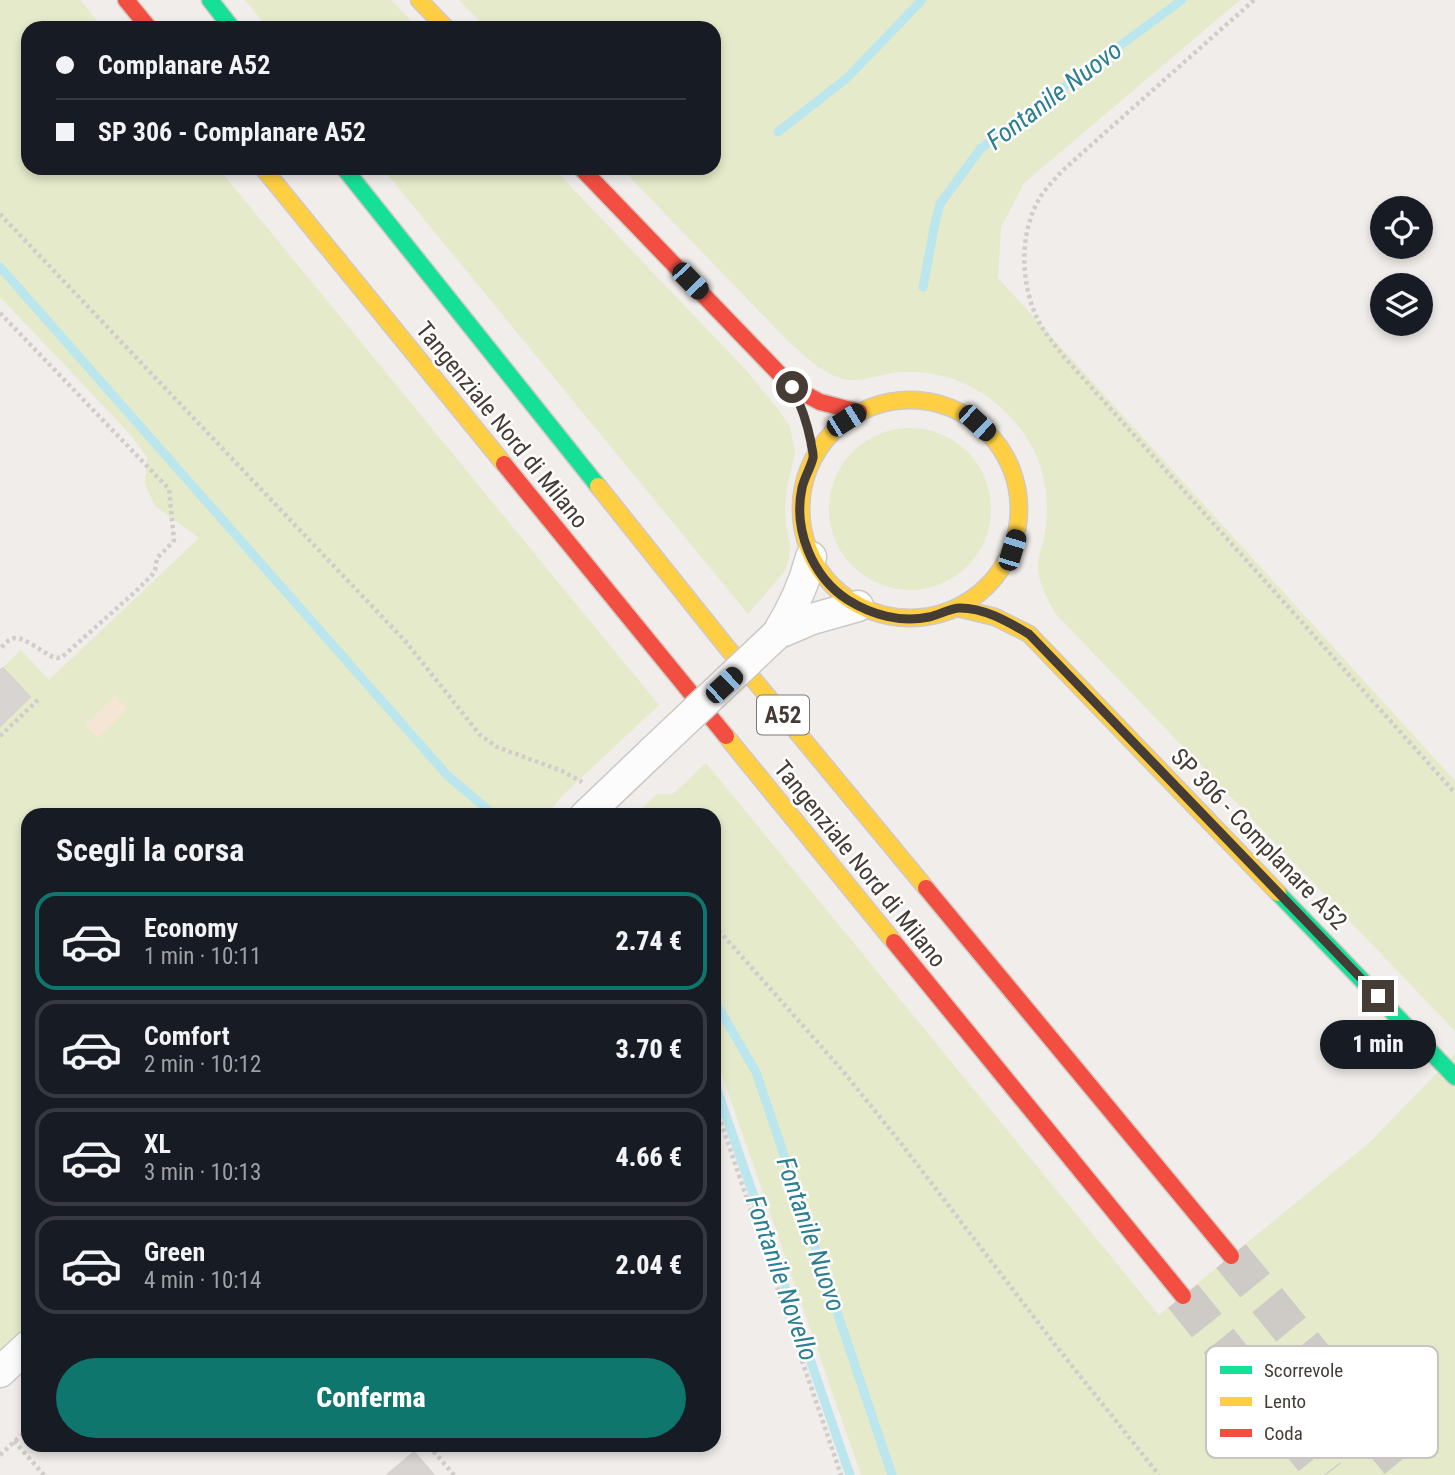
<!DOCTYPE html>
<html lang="it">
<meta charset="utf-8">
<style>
:root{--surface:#171b24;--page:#242831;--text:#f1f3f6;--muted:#9ea1a6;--line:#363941;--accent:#0f766e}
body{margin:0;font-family:"Roboto Condensed",sans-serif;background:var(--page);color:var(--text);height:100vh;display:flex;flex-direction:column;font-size:26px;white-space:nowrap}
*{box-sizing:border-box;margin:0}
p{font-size:23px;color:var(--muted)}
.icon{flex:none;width:38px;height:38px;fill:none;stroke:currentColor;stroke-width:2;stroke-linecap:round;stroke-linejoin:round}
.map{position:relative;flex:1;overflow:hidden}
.details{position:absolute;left:21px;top:808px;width:700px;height:644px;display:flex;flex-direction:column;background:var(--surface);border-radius:21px;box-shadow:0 4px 10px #0003}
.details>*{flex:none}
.top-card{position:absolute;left:21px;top:21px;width:700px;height:154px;border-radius:21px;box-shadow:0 4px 10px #0003;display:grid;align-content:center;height:154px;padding:0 35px;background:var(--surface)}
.buttons{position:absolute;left:1370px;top:196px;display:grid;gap:14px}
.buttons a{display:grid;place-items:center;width:63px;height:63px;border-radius:50%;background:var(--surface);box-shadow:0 4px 10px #0003;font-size:35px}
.end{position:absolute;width:32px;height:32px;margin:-16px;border:9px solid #463c36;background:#fff;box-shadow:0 0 0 4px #fff}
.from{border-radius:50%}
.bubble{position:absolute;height:49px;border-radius:24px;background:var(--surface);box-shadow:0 4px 10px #0003;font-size:23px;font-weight:800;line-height:49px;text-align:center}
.car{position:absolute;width:21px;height:42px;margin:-21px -10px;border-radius:9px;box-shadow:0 0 5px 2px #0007;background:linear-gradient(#222 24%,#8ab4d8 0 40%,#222 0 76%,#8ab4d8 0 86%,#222 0)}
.top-card b{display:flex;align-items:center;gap:24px;height:66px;font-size:26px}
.top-card b+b{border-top:2px solid var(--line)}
.top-card i{width:18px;height:18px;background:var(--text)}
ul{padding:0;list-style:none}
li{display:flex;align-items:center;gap:21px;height:98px;margin:0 14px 10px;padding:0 21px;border:4px solid var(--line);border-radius:21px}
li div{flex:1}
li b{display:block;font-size:26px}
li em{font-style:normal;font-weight:800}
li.current{border-color:var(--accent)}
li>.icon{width:63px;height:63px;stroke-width:1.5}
h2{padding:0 35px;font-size:32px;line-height:84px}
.primary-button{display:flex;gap:14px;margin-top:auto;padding:14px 35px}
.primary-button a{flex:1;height:80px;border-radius:42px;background:var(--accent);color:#fff;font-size:28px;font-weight:800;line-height:80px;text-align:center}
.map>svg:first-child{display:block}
</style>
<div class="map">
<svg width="1455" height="1475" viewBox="0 0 1455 1475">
<rect width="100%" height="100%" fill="#f0edea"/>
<g fill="#e5eaca">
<path d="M0 0H80L103 28H28V168H218L659 705 565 793 546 815 28 816V1326L0 1352V670L21 650 49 680 199 538 155 506 145 484 147 457 130 434 0 297Z"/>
<path d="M245 0H391L418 28H268Z"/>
<path d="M459 0H1240L1024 183 1001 227 998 278 1455 781V1031L1055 613C1048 599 1039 585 1038 569 1037 559 1042 548 1044 538 1050 507 1047 473 1031 445 1005 399 956 369 903 372 885 372 868 381 851 380 826 378 806 357 788 341L621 168H714V28H486Z"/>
<path d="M382 168H553L745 369 777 408 790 427 795 453 787 487 785 506 786 526 790 545 789 558 785 571 748 614Z"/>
<circle cx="910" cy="509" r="81"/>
<path d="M706 763 1159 1315 1370 1142 1455 1054V1475H861L714 1052V816H634L657 794H673Z"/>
</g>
<path fill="#f4e5d5" d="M115 696 128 709 98 738 85 725Z"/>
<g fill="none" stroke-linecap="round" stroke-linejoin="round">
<g stroke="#bbe6ee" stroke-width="9">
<path d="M778 132 847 78 922 0"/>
<path d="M0 267 447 775 495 816"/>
<path d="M923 287 935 223 940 204 981 148 1182 0"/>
<path d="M714 1000 756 1072 892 1475"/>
<path d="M714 1081 850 1475"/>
</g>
</g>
<g fill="#d8d4d1" stroke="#d8d3d0" stroke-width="2">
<path d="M3 668 30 697 0 726V670Z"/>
<path d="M414 1452 434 1475H387Z"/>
</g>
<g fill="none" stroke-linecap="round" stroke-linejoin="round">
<g stroke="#cecac6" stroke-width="38" stroke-dasharray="38 19" stroke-linecap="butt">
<path d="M1231 1256 1410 1475"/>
<path d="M1183 1296 1326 1475"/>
</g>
<g stroke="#cdc9c6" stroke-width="33">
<g id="street">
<path d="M777 634 812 619 858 606"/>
<path d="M777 634C792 610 804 585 811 557"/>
<path d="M585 816 652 752"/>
<path d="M0 1372 28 1346"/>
</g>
</g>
<g stroke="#d1c9c2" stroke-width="19">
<g id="fast">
<path d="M210 0 232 28"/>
<path d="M344 168 598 486"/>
<path d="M1278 893 1455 1077"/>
</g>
</g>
<g stroke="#d1c9c2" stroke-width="19">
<g id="slow">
<path d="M419 0 446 28"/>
<path d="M263 168 504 464"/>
<circle cx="910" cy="509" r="109"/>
<path d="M598 486 725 645 926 888"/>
<path d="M958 608 995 617 1029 634 1278 893"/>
<path d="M726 736 894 942"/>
</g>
</g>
<g stroke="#d1c9c2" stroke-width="19">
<g id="jam">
<path d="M126 0 149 28"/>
<path d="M581 168 792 387 820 402 859 412"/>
<path d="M504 464 726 736"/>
<path d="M926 888 1231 1256"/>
<path d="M894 942 1183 1296"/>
</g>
</g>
<g stroke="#d1cdcb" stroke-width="4.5" stroke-dasharray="3.5 3.5" stroke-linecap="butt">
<path d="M1254 0 1062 171C1055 179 1047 187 1041 196 1019 231 1020 281 1037 318 1044 333 1055 345 1065 358L1455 793"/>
<path d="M0 214 406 642 480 735 497 747 562 771 582 782"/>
<path d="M0 313 169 489 174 540 172 543 157 558 155 570 152 575 135 592 62 657 57 658 53 657C44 653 24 637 15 638 8 639 4 645 0 649"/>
<path d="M0 736 38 700"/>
<path d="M714 925 842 1070 900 1142 1053 1342 1159 1475"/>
<path d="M714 1102 841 1475"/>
<path d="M14 1441 44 1475"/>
<path d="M429 1446 454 1475"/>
<path d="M0 1455 28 1429"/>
</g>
<use href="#street" stroke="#fdfcfc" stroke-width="30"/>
<use href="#fast" stroke="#16e098" stroke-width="16"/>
<use href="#slow" stroke="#ffcf43" stroke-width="16"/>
<use href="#jam" stroke="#f24e42" stroke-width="16"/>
<g stroke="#cdc9c6" stroke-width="33" stroke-linecap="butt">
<path id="street-bridge" d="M652 752 777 634"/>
</g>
<use href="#street-bridge" stroke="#fdfcfc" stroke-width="30"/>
</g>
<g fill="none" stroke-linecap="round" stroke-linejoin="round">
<path stroke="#463c36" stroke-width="9" d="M792 387C801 405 807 422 811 442 811 447 814 453 813 458 811 467 804 478 802 488 793 529 812 577 848 600 872 615 901 623 929 617 939 615 950 608 960 608 985 608 1008 622 1029 634L1378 996"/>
</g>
<g text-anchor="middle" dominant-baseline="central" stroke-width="5" stroke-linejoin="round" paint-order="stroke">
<rect fill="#fff" stroke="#7e7672" stroke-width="2" x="757" y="695.5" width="52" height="39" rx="5"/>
<g font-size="23" font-weight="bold" fill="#463c36">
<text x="783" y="715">A52</text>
</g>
<g font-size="24" fill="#463c36" stroke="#fff">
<text transform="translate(502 425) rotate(51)">Tangenziale Nord di Milano</text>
<text transform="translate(1259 839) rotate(46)">SP 306 - Complanare A52</text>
<text transform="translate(860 864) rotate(51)">Tangenziale Nord di Milano</text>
</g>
<g font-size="26" font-style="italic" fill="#2b7f90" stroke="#fff">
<text transform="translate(1054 95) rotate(-37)">Fontanile Nuovo</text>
<text transform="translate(811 1234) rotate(71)">Fontanile Nuovo</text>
<text transform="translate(782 1278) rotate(71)">Fontanile Novello</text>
</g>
</g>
<rect x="1206" y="1346" width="232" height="112" rx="10" fill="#fff" stroke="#c8c4c3" stroke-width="2"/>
<rect x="1220" y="1366" width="32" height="8" fill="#16e098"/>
<rect x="1220" y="1397" width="32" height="9" fill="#ffcf43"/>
<rect x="1220" y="1429" width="32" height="8" fill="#f24e42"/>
<g font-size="19" fill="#463c36">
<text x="1264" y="1377">Scorrevole</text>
<text x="1264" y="1408">Lento</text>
<text x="1264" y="1440">Coda</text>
</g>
</svg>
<div class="buttons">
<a><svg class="icon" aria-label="locate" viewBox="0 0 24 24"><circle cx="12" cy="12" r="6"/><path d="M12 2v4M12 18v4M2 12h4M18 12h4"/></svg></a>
<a><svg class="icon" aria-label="layers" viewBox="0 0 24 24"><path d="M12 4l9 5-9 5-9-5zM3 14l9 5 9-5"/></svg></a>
</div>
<i class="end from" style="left:792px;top:387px"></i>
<i class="end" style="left:1378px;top:996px"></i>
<div class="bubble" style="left:1320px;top:1020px;width:116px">1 min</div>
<i class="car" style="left:690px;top:281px;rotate:136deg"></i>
<i class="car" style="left:846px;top:420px;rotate:58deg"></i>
<i class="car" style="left:977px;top:423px;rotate:133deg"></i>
<i class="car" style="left:1012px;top:550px;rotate:17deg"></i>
<i class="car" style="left:724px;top:685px;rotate:47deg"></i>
<div class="top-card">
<b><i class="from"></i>Complanare A52</b>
<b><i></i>SP 306 - Complanare A52</b>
</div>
<section class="details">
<h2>Scegli la corsa</h2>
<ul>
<li class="current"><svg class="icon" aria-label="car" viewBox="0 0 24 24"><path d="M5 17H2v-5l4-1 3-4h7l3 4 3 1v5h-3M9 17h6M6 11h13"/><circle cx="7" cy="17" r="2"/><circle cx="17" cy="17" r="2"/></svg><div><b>Economy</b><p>1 min · 10:11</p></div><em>2.74 €</em></li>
<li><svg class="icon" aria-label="car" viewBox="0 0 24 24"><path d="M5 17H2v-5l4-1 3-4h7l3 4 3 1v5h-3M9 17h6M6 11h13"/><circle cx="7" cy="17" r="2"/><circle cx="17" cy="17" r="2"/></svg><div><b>Comfort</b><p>2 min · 10:12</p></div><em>3.70 €</em></li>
<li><svg class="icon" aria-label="car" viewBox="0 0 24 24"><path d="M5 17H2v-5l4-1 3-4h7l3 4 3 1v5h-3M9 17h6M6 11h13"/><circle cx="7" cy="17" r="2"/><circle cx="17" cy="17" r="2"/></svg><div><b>XL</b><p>3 min · 10:13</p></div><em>4.66 €</em></li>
<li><svg class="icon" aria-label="car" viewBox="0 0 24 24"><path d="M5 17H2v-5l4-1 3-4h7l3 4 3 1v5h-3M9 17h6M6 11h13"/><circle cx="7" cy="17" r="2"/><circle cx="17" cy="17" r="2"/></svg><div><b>Green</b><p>4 min · 10:14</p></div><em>2.04 €</em></li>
</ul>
<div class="primary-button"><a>Conferma</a></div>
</section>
</div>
